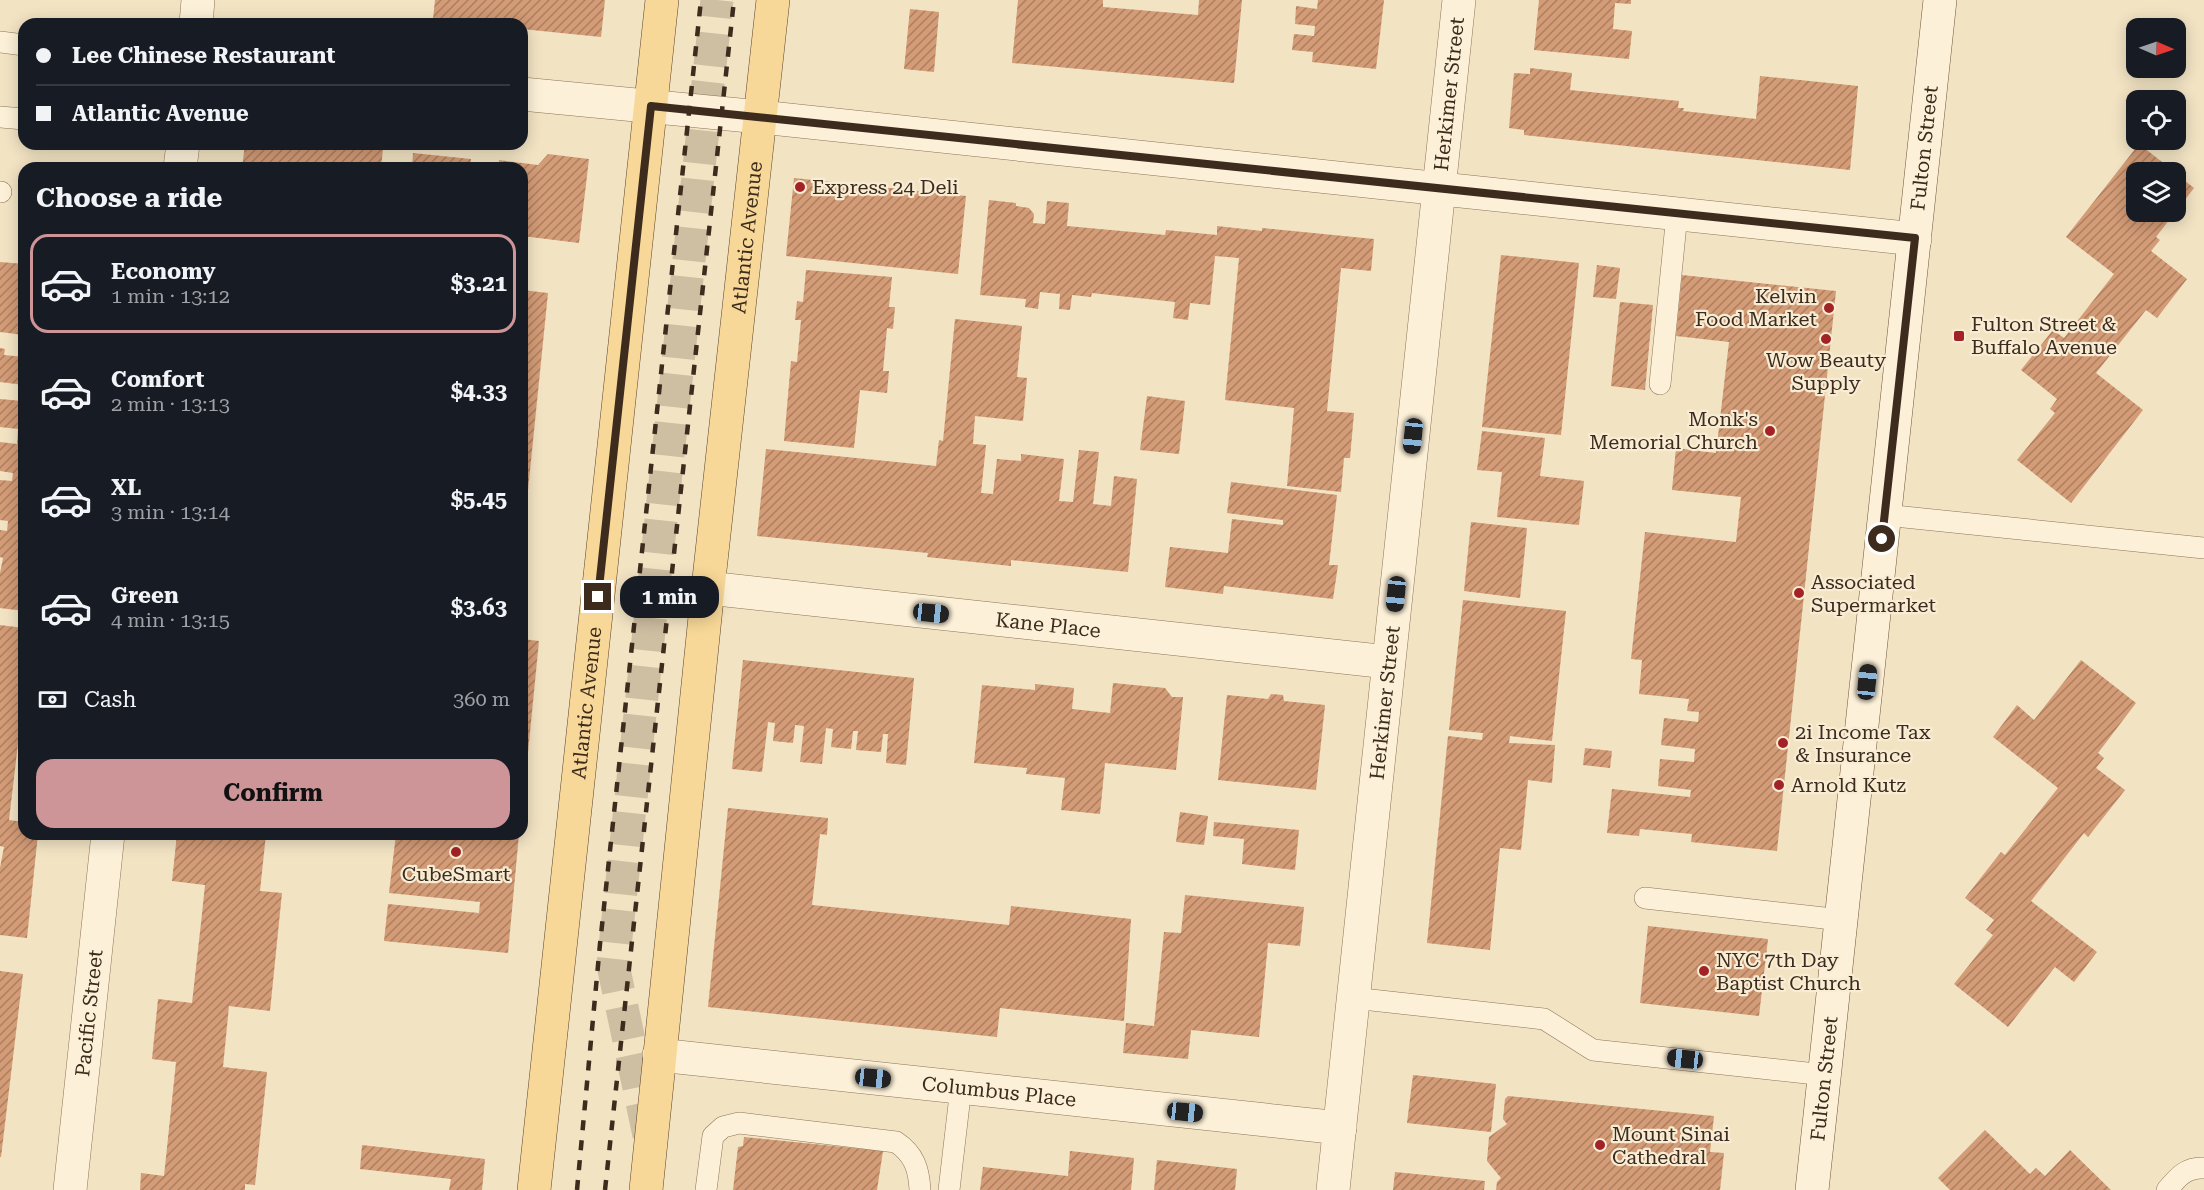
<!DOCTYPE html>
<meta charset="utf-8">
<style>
:root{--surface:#171b24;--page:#242831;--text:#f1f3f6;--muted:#9ea1a6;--line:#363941;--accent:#cd9598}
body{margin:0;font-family:"Roboto Serif",serif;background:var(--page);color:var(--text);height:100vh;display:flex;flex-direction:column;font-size:22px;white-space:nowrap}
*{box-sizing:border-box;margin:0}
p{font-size:20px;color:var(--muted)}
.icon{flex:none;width:33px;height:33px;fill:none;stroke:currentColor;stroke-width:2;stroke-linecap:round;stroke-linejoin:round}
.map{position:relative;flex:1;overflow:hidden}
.panel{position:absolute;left:18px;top:162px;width:510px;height:678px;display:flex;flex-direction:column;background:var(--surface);border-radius:18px;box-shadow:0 3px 15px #0003}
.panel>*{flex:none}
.banner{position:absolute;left:18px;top:18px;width:510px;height:132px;border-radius:18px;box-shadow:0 3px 15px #0003;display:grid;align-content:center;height:132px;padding:0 18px;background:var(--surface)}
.needle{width:39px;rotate:92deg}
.controls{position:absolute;left:2126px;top:18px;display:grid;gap:12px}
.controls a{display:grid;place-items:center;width:60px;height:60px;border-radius:12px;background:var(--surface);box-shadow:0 3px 15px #0003;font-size:30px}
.end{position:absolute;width:27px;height:27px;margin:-14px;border:8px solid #3d2c1d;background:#fff;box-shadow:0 0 0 3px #fff}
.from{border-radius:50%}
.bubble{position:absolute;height:42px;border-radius:18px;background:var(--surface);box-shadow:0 3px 15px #0003;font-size:20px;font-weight:700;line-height:42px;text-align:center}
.car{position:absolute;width:18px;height:36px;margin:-18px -9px;border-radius:8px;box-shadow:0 0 4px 2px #0007;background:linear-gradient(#222 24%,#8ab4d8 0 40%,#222 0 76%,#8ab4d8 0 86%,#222 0)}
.banner b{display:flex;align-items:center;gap:21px;height:57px;font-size:22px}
.banner b+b{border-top:2px solid var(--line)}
.banner i{width:15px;height:15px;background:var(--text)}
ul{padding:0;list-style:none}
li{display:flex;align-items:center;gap:18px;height:99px;margin:0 12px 9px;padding:0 6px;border:3px solid transparent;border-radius:18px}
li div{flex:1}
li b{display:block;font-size:22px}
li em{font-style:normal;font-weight:700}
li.active{border-color:var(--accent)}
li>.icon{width:54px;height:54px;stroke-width:1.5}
h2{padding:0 18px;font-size:27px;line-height:72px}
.pay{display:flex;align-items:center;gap:15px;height:66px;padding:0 18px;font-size:22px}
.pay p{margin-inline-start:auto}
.primary-button{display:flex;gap:12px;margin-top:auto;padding:12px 18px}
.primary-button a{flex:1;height:69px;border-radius:18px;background:var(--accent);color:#111;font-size:24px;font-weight:700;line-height:69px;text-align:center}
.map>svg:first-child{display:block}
</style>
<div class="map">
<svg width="2204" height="1190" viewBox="0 0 2204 1190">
<defs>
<pattern id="building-hatch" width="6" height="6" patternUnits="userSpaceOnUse" patternTransform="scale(1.5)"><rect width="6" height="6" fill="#d39b76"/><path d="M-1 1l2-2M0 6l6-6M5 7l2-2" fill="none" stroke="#ac7f60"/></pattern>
</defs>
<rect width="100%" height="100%" fill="#f2e3c3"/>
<g fill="url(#building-hatch)">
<path d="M435 0H605L601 37 522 29V24H478L433 19Z"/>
<path d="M1018 0H1103V7L1198 15 1199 0H1242L1234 83 1012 63Z"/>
<path d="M1318 0H1384L1376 69 1312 62 1313 52 1292 50 1294 34 1314 36 1315 26 1295 24 1296 6 1317 9Z"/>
<path d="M1539 0H1631V4L1615 3 1613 29 1632 31 1629 59 1534 50Z"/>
<path d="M910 9 939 12 934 72 904 69Z"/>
<path d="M1530 68 1572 73 1570 90 1679 101 1678 108H1684L1683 111 1756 119 1760 76 1858 86 1850 170 1524 135V130L1509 128 1514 73 1530 74Z"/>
<path d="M245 144H331L383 149 381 168H242Z"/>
<path d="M2139 144 2175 172H2136V212H2175V173L2194 188 2156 237 2160 240 2151 251 2187 279 2157 318 2146 310 2096 373 2143 410 2071 503 2017 460 2055 413 2050 409 2057 399 2021 370 2053 330 2064 338 2114 274 2066 237Z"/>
<path d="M413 153 471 159 470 168H412Z"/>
<path d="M548 154 589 159 579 243 522 236V168H499V160L538 165Z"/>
<path d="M794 178 966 196 958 274 786 256Z"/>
<path d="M989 200 1016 203V206L1029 208 1034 214 1033 223 1045 224 1047 201 1069 203 1067 226 1165 235 1166 230 1217 235V226L1262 231V228L1374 239 1371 271 1341 268 1327 411 1354 413 1350 458H1344L1341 492 1287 486 1294 408 1225 400 1239 258 1215 256 1210 305 1190 303 1188 320 1173 318 1175 302 1092 293 1091 297 1072 295 1070 310 1059 309 1060 294 1040 292 1038 309 1025 307 1026 299 980 295Z"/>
<path d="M1501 255 1579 263 1561 435 1482 427Z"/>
<path d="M0 262 24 264V335L0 332Z"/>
<path d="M1597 265 1620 268 1616 299 1593 297Z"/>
<path d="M806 270 892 277 889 307H895L893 329 887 328 883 371H889L887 393 860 390 854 448 784 441 791 361 797 362 801 320H795L797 301 803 302Z"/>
<path d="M1682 275 1836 291 1777 851 1691 842 1692 834 1640 829 1639 836 1607 833 1612 789 1690 797 1691 790 1658 786 1660 759 1694 762 1695 749 1661 745 1664 718 1698 722 1699 712 1687 711 1689 699 1639 694 1642 660 1631 659 1645 532 1736 542 1741 497 1672 490 1676 448 1716 453 1729 342 1676 336Z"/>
<path d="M522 290 548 293 527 500 522 499Z"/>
<path d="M1620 302 1653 305 1645 390 1611 386Z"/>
<path d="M955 319 1022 326 1017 377 1027 378 1023 421 975 416 973 444 986 445 981 493 993 494 997 459 1021 461V454L1064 459 1059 501 1073 502 1079 450 1099 452 1093 504 1111 506 1114 476 1137 479 1128 572 1011 560V566L927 557 928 553 757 536 766 449 936 466 939 440 943 441Z"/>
<path d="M0 348 5 349 4 355 24 357V385L0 382Z"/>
<path d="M23 396H24V611L0 608V573L3 558 0 557V530L7 531 8 521 0 520V480L12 481 13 473 0 471V442L17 444 18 429 0 427V399L22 401Z"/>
<path d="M1147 396 1185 401 1179 454 1140 450Z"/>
<path d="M1482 431 1545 438 1540 476 1584 481 1579 525 1497 517 1502 472 1477 470Z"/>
<path d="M1231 482 1337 495 1329 565H1338L1333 599 1224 586 1223 594 1165 587 1170 547 1228 553 1232 519 1283 525V520L1227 513Z"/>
<path d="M1471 522 1527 528 1520 598 1464 591Z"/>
<path d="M1463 600 1566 611 1552 741 1510 736 1509 743 1555 745 1552 783 1528 780 1521 850 1500 848 1490 950 1427 943 1448 736 1482 740 1483 733 1449 730Z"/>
<path d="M0 625 24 628V693L9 820 24 822V834H38L27 938 0 935V868L4 847 0 846Z"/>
<path d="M522 639 539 641 524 793H522Z"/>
<path d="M743 660 914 678 906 765 886 763 888 734H883L881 752 856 750 858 731H853L851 749 831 747 833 729 826 728 822 764 800 762 804 726 795 725 793 743 773 741 775 723 768 722 762 772 732 769Z"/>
<path d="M2081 660 2136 703 2098 753 2104 758 2096 768 2125 790 2088 837 2084 833 2031 901 2097 952 2074 982 2055 967 2008 1027 1954 984 1993 935 1986 930 1994 920 1965 898 2001 852 2005 855 2058 788 1993 737 2017 705 2034 720Z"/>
<path d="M1113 683 1165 688 1172 697H1183L1176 770 1105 763 1100 814 1061 810 1065 778 1026 774 1027 768 974 763 982 685 1035 690V684L1074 688 1072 709 1110 713Z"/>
<path d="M1271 694 1283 695 1284 701 1325 705 1316 790 1218 780 1227 695 1268 699Z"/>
<path d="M1585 748 1612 751 1610 768 1583 765Z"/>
<path d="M728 808 828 818 827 835 820 834 812 905 1009 925 1011 906 1131 919 1124 1021 1000 1008 997 1037 708 1007Z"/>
<path d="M1180 812 1208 816 1204 845 1176 842Z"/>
<path d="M1214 822 1299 830 1295 870 1242 864 1244 839 1213 836Z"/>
<path d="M177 834H266L260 891 282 893 270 1011 229 1006 223 1067 267 1072 255 1185 245 1184V1190H140L141 1173 164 1176 176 1062 152 1059 158 999 192 1003 201 923 205 885 172 881Z"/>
<path d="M396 834H519L508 953 384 941 388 904 479 913 480 902 389 893Z"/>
<path d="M1185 895 1304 907 1300 946 1268 943 1259 1037 1191 1030 1188 1059 1123 1053 1126 1023 1154 1026 1164 932 1181 933Z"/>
<path d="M1648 926 1768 939 1759 1016 1640 1003Z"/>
<path d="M0 971 23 974 1 1157H0Z"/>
<path d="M1413 1075 1496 1084 1491 1132 1407 1123Z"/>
<path d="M1508 1096 1714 1116 1710 1152 1724 1153 1720 1190H1496L1497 1182 1501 1178 1487 1161 1489 1137 1507 1124 1503 1119 1505 1099Z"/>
<path d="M1985 1130 2030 1174 2036 1168 2045 1176 2070 1150 2111 1190H1950L1938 1178Z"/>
<path d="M744 1137 883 1151 877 1190H733L738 1147 743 1146Z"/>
<path d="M362 1145 485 1159 482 1190H449L451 1179 360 1169Z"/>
<path d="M1070 1151 1134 1158 1131 1190H980L983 1167 1068 1176Z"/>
<path d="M1157 1160 1237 1169 1235 1190H1154Z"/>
<path d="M1395 1172 1485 1181 1484 1190H1393Z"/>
</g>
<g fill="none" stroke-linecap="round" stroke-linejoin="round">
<path stroke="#cebea2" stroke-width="33" stroke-dasharray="33 16" stroke-linecap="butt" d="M649 1135 613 965 717 0"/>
<g stroke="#8e7458" stroke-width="22">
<g id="lane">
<path d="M0 42 24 45"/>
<path d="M0 117 24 119"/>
<path d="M0 192H1"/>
<path d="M1660 384 1677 214"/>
<path d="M1885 515 2204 548"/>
<path d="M1645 898 1842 920"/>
<path d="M1353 998 1544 1019 1593 1050 1825 1075"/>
<path d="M706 1190 713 1136 723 1127 739 1123 896 1142C914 1154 919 1169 920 1190"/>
<path d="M949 1190 961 1087"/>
<path d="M2167 1190C2178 1177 2186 1167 2204 1168"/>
</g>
</g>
<g stroke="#8e7458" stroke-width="34">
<g id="street">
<path d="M196 24 198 0"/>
<path d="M522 94 760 117 1915 239"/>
<path d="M180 168 183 144"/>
<path id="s1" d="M708 588 1388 662"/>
<path id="s2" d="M659 1055 1340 1128"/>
<path id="s3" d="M70 1190 108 834"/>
<path id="s4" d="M1333 1190 1459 0"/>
</g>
</g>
<g stroke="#70553b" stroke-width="34">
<g id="secondary">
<path id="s5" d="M1812 1190 1940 0"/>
</g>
</g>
<g stroke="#5c422d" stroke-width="34">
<g id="primary">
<path id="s6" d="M534 1190 662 0"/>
<path id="s7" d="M646 1190 708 588 773 0"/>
</g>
</g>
<use href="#lane" stroke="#fcf0d8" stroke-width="21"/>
<use href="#street" stroke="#fcf0d8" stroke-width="33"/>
<use href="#secondary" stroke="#fcf0d8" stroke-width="33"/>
<use href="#primary" stroke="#f8d898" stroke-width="33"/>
<g stroke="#3d2c1d" stroke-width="4.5" stroke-dasharray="10 10" stroke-linecap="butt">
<path d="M577 1190 600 944 701 0"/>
<path d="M605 1190 734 0"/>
</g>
</g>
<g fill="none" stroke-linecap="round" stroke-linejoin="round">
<path stroke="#3d2c1d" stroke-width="8" d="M598 597 651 106 1915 238 1882 539"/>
</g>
<g fill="#a22326" stroke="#f8edd4" stroke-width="2">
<circle cx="800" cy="187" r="6"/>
<circle cx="1829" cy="308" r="6"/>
<rect x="1953" y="330" width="12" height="12" rx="3"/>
<circle cx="1826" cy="339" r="6"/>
<circle cx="1770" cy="431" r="6"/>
<circle cx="1799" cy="593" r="6"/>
<circle cx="1783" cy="743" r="6"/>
<circle cx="1779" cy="785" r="6"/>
<circle cx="456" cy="852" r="6"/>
<circle cx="1704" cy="971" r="6"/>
<circle cx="1600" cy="1145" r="6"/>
</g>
<g text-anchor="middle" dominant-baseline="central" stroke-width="4.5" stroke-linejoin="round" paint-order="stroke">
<g font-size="20" fill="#3d2c1d" stroke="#f8edd4">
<text stroke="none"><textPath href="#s4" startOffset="1102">Herkimer Street</textPath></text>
<text stroke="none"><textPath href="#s5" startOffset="1048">Fulton Street</textPath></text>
<text stroke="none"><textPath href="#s7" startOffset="958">Atlantic Avenue</textPath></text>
<text stroke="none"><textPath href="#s1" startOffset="342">Kane Place</textPath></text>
<text stroke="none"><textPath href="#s6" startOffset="490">Atlantic Avenue</textPath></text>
<text stroke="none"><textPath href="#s4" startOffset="490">Herkimer Street</textPath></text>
<text stroke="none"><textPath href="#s3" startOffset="178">Pacific Street</textPath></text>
<text stroke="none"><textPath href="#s5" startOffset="112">Fulton Street</textPath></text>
<text stroke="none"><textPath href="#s2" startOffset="342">Columbus Place</textPath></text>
</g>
<g font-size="20" fill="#3d2c1d" stroke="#f8edd4" text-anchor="start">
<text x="812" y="187">Express 24 Deli</text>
<text x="1817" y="296" text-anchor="end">Kelvin<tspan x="1817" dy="23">Food Market</tspan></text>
<text x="1971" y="324">Fulton Street &amp;<tspan x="1971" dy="23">Buffalo Avenue</tspan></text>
<text x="1826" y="360" text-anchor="middle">Wow Beauty<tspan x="1826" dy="23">Supply</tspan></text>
<text x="1758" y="419" text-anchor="end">Monk's<tspan x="1758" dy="23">Memorial Church</tspan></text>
<text x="1811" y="582">Associated<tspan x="1811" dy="23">Supermarket</tspan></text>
<text x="1795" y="732">2i Income Tax<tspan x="1795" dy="23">&amp; Insurance</tspan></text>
<text x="1791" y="785">Arnold Kutz</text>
<text x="456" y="874" text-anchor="middle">CubeSmart</text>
<text x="1716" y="960">NYC 7th Day<tspan x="1716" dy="23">Baptist Church</tspan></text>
<text x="1612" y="1134">Mount Sinai<tspan x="1612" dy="23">Cathedral</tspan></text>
</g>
</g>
</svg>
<div class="controls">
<a><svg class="needle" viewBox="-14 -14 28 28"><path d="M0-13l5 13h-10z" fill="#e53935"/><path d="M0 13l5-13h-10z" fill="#9ea1a6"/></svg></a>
<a><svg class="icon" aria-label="locate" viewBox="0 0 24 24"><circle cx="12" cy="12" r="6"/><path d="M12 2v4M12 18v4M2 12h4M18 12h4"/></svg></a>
<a><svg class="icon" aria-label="layers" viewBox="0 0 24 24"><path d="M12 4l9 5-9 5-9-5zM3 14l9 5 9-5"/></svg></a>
</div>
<i class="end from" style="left:1882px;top:539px"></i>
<i class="end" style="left:598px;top:597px"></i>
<div class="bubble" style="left:620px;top:576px;width:99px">1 min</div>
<i class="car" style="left:1413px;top:436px;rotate:186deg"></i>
<i class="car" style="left:1396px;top:594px;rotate:186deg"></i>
<i class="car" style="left:931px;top:613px;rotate:96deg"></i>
<i class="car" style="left:1867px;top:682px;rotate:6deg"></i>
<i class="car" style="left:1685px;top:1059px;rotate:276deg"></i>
<i class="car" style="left:873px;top:1078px;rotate:96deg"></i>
<i class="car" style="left:1185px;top:1112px;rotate:96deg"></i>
<div class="banner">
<b><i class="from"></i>Lee Chinese Restaurant</b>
<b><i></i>Atlantic Avenue</b>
</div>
<section class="panel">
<h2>Choose a ride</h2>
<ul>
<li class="active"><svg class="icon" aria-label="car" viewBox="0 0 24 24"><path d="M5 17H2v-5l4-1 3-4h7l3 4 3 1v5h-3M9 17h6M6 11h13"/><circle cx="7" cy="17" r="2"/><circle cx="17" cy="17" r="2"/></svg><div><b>Economy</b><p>1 min · 13:12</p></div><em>$3.21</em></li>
<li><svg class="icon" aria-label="car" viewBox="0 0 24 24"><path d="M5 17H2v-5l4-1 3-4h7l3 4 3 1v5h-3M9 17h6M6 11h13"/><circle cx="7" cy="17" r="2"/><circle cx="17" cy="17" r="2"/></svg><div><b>Comfort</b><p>2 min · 13:13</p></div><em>$4.33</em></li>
<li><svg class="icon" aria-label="car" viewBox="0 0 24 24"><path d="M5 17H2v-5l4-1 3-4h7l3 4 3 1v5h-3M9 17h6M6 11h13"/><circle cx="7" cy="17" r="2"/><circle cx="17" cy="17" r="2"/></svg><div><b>XL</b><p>3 min · 13:14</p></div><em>$5.45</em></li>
<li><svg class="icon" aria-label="car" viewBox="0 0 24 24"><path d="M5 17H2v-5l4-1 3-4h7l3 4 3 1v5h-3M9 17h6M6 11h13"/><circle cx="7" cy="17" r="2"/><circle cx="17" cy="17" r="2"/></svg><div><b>Green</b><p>4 min · 13:15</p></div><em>$3.63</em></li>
</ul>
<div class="pay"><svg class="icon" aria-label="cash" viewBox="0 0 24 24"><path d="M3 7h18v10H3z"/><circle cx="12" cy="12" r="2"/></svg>Cash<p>360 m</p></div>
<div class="primary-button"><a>Confirm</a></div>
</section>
</div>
